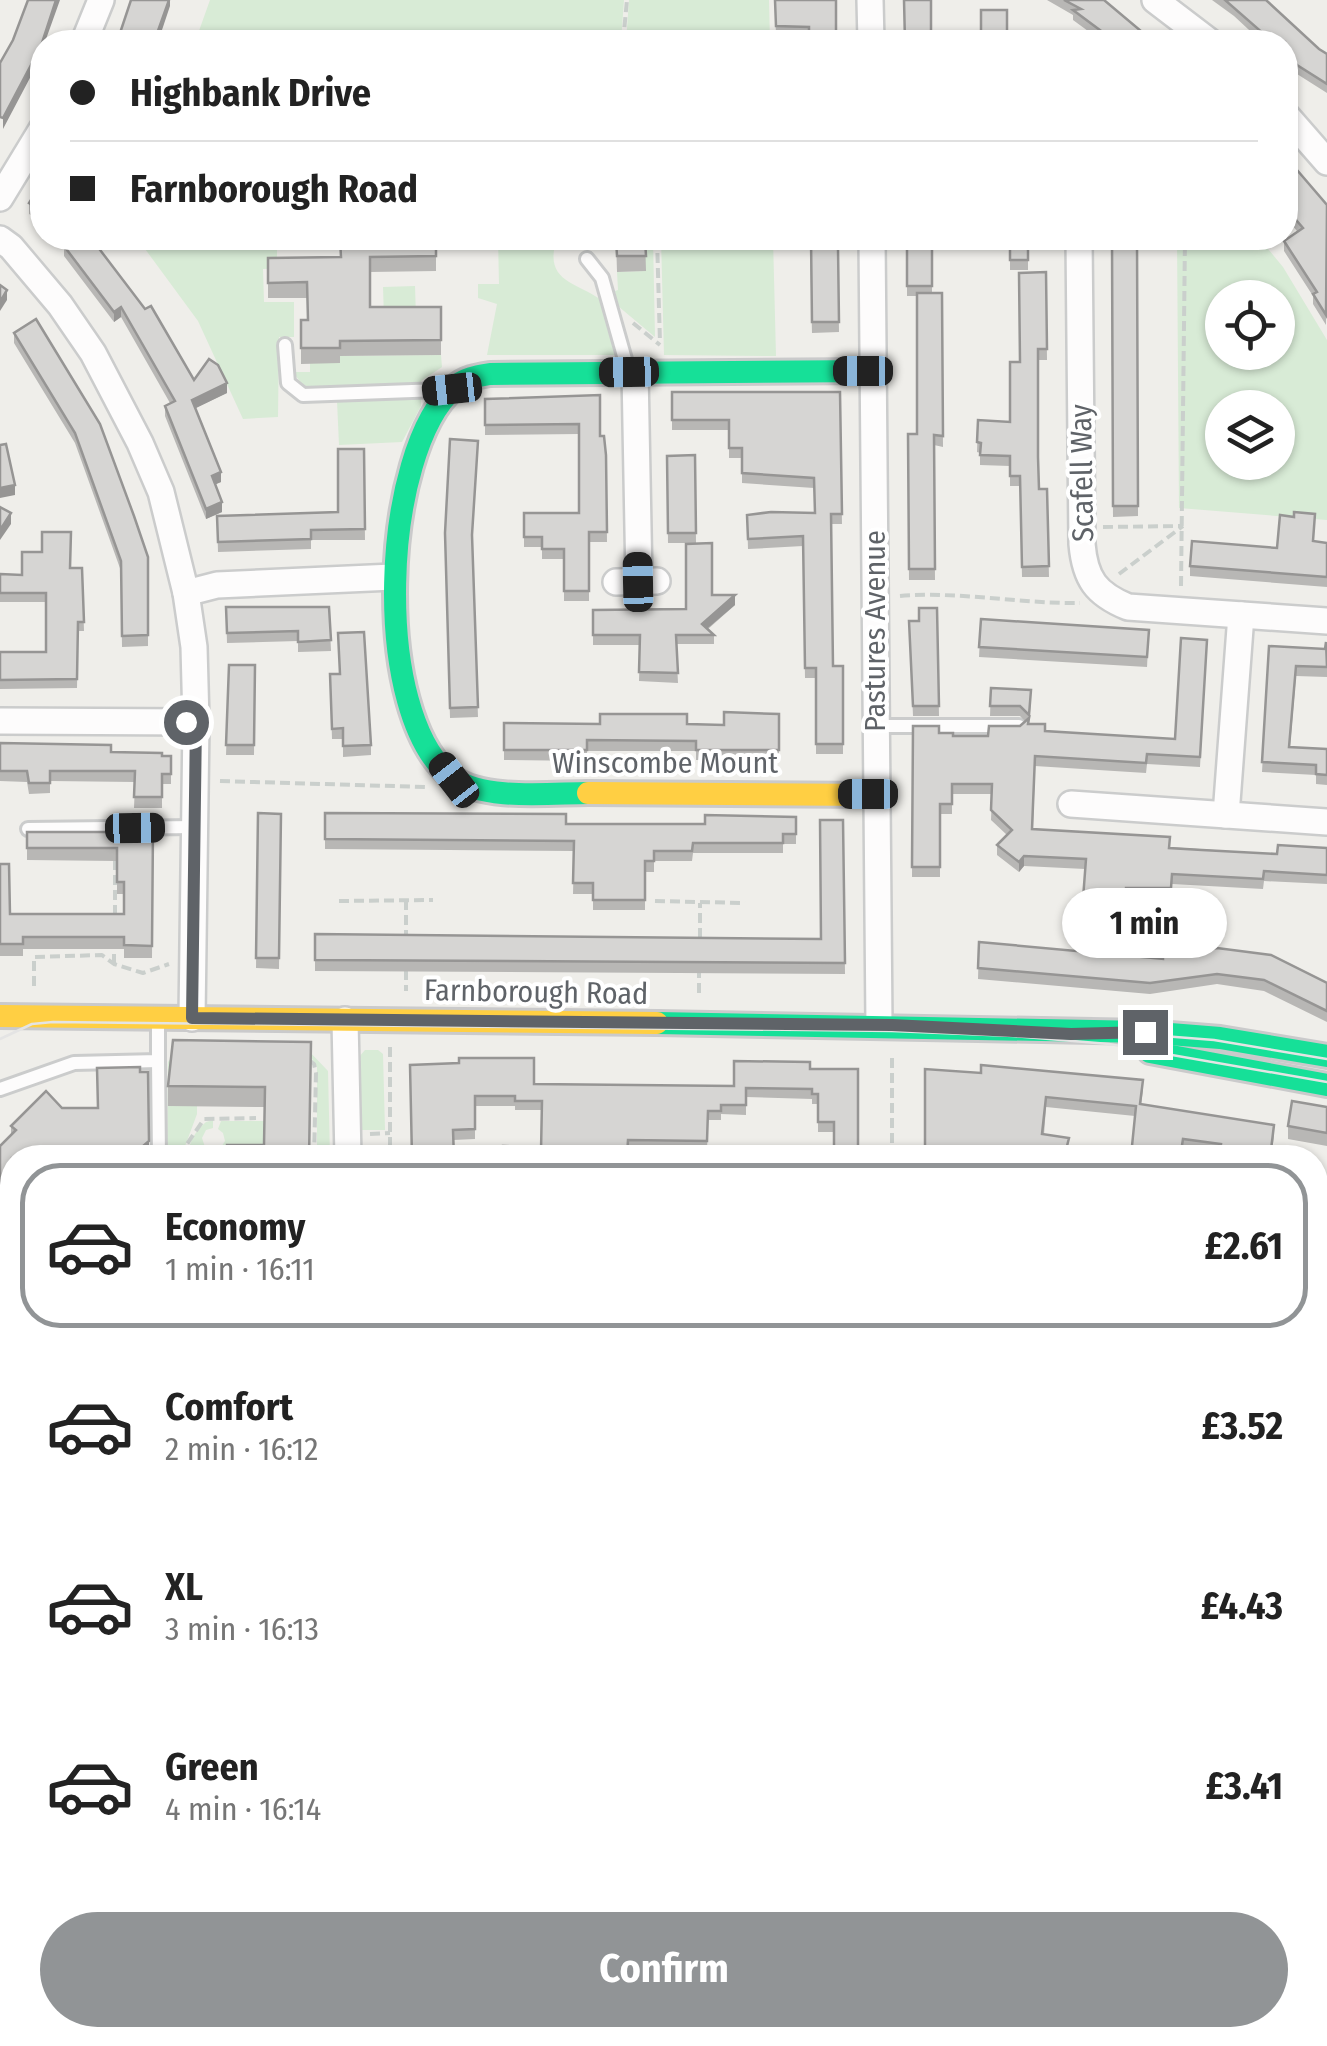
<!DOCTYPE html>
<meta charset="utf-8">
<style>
:root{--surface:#fff;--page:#f2f2f2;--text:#222;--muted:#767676;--line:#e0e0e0;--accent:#919496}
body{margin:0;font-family:"Fira Sans Condensed",sans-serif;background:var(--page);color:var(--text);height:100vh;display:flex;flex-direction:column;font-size:38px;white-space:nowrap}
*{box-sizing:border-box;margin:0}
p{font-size:32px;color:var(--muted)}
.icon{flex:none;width:55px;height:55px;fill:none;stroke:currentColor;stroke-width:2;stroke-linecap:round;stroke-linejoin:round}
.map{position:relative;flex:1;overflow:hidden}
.panel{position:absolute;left:0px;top:1145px;width:1328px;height:902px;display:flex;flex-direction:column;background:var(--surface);border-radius:40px 40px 0 0;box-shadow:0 2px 8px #0004}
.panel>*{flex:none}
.hud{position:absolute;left:30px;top:30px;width:1268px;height:220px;border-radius:40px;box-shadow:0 2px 8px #0004;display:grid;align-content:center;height:220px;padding:0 40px;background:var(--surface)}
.controls{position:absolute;left:1205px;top:280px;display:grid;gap:20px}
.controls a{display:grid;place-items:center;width:90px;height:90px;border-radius:50%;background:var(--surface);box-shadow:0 2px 8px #0004;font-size:50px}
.end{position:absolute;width:45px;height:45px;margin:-22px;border:12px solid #5f6368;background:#fff;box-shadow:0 0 0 5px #fff}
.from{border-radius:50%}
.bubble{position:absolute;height:70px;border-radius:35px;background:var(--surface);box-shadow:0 2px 8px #0004;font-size:32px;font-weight:700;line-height:70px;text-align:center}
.car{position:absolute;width:30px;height:60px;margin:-30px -15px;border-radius:12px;box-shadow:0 0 8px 2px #0007;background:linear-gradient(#222 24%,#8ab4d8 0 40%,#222 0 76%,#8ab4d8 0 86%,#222 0)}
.hud b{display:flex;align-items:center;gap:35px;height:95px;font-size:38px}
.hud b+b{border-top:2px solid var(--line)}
.hud i{width:25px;height:25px;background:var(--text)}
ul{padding:18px 0 0;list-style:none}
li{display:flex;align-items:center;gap:30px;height:165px;margin:0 20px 15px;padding:0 20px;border:5px solid transparent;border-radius:40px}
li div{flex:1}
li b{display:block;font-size:38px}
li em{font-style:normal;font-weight:700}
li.on{border-color:var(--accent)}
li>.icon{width:90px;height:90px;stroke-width:1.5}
.cta{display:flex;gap:20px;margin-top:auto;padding:20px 40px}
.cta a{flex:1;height:115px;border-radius:60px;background:var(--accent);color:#fff;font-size:40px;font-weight:700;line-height:115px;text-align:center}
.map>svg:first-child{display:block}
</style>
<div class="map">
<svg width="1327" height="2046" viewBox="0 0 1327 2046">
<defs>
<pattern id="forest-firs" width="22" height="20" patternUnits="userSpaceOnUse" patternTransform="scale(2.5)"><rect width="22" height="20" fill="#d8ebd6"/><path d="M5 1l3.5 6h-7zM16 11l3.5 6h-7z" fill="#b2c2b1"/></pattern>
</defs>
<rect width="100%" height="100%" fill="#efeeea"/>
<g fill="#d8ebd6" fill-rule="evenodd">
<path d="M210 0H624L621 42H195Z"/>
<path d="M629 0H769L770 42H626Z"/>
<path d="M137 238H277V261L307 268 263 269 264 302H294V337H279L278 417 243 419 198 321Z"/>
<path d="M498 238H557C543 281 574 281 600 299L618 355H487L497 304 478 298V284H499Z"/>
<path d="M645 238H653L655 337 618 306 615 291 618 290 617 272 645 271Z"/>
<path d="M661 238H773L776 356 664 355Z"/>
<path d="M1177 238H1259L1283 267 1327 340V520L1179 508ZM1222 298H1278V352H1222ZM1222 408H1278V462H1222Z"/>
<path d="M415 286 416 317 384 318 383 287Z"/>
<path d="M441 355 442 367 421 381V386L310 388 301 383 293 372H310V363L340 356Z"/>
<path d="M414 398 421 399V406L402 442 339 445 337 401Z"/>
<path d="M305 1047 328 1071 330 1157H317V1067Z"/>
<path d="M179 1048 172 1106H197V1114L181 1157 167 1158 168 1062Z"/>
<path d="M365 1050H378L383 1054 385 1130H360L359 1057Z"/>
<path d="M213 1120V1128L206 1130 202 1138 205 1147 211 1151 220 1149 225 1141 223 1133 218 1129 221 1121H265L264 1157 188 1158C188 1143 195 1131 206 1122Z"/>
</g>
<path fill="url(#forest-firs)" d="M1315 1895 1327 1913V2046H468L457 2035H1315Z"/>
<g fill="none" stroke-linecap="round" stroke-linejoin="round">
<g stroke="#cbcccc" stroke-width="18">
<g id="lane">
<path d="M587 259 602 278 628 370"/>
<path d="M285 345 288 383 303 395 440 390"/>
<path d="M876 726H1019"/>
<path d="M28 829 194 827"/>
<path d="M158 1061 159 1158"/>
<path d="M0 1089 74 1063 158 1061V1020"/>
<path d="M0 1272 12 1260"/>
<path d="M252 2035 259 2046"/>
</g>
</g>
<g stroke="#cbcccc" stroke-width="30">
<g id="street">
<path d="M870 0 871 42"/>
<path d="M1155 0 1210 42"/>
<path d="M84 42 101 0"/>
<path d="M1285 114 1327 162"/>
<path d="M0 198 42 129"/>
<path d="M872 238 879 1025"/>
<path d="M1079 238 1082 544C1085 579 1096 594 1128 607L1327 621"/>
<path d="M0 239 11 247 60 305 93 353 140 443 161 492 186 593 194 647 196 722 192 1018"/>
<path d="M635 372 639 581"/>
<path d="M616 582 657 581"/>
<path d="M186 593 217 585 393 577"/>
<path d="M0 721 196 722"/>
<path d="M1071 804 1327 822"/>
<path d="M1226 815 1241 615"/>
<path d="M345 1020 348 1158"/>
<path d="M1315 1310 1327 1313"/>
<path d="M1315 1385 1327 1330"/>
<path d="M0 1659 12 1547"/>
<path d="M0 1868H12"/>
</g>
</g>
<g stroke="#cacacb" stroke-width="28">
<g id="fast">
<path d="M588 793C551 793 484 801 453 778 370 717 381 450 455 387 464 378 478 376 490 374L873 371"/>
<path d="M657 1023 1145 1032 1220 1038 1327 1056"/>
<path d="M1150 1052 1327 1085"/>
</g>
</g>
<g stroke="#cacacb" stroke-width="28">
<g id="slow">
<path d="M588 793 877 795"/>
<path d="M0 1016 657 1023"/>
</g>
</g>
<g stroke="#cacfcc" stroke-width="4" stroke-dasharray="10 5" stroke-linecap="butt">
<path d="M623 42 627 0"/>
<path d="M657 238 660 343"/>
<path d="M633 323 660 345"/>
<path d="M1103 527 1183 526"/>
<path d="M1119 574 1183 526"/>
<path d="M1181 586 1185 238"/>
<path d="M900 596C960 591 1020 604 1080 603"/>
<path d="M220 781 425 787"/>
<path d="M406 900V936"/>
<path d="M339 901 433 900"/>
<path d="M655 901 745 903"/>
<path d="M115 915V859"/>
<path d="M700 938V903"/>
<path d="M114 964V944"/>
<path d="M406 970V991"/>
<path d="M34 986V957L102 955 114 964 143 973 169 964"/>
<path d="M699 993V968"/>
<path d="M390 1047V1158"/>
<path d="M309 1060 314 1064 316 1073 314 1158"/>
<path d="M370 1134 390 1133"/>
<path d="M184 1158 187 1144 204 1119 256 1118"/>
<path d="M892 1158V1055"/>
<path d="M177 2035V2040L190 2046"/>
<path d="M521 2035 533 2046"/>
<path d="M1216 2035 1220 2046"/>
<path d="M324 2046 327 2035"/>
</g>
<use href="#lane" stroke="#fdfcfc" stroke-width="12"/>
<use href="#street" stroke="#fdfcfc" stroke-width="25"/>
<use href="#fast" stroke="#16e098" stroke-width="22"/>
<use href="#slow" stroke="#ffcf43" stroke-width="22"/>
<g stroke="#e4e4e4" stroke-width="2.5">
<path d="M1112 1032 1214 1040 1327 1059"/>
<path d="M0 1039 32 1024 53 1022 892 1031 1013 1036 1109 1044 1327 1082"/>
</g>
</g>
<g fill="#b8b7b5">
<path d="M775 0H836L809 37 776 36Z"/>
<path d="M1047 0H1104L1154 42H1103L1073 20V15Z"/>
<path d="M1212 0H1266L1319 49 1327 54V93L1297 74 1285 63V42H1262L1234 16Z"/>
<path d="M1285 156 1327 205 1326 325 1313 304V296L1284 251V241L1297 231 1285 217Z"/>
<path d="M42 182V221L29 214V203Z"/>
<path d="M322 238H436V271L370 272V307H441V355L340 356V363L301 364V320H307V298H268V258L340 257V240H322Z"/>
<path d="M616 238H645L646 271 617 272Z"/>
<path d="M802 238H828V247H838L839 332 812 333 810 244H802Z"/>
<path d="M907 238H932V293H942L943 447 934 445 935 580H909L908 434H917V296H907Z"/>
<rect x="1010" y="238" width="18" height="32"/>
<path d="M1111 238H1137L1138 516 1113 517Z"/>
<path d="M64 246 194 380 227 393 195 408 221 482 215 484 222 512 206 519 165 416V406L170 403 121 317 114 322 64 256Z"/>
<path d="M1046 272 1047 360H1038L1039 489H1047L1049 577H1022L1020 486H1010V466L980 465V453L977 452 978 420 1010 422 1020 362Z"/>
<path d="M36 319 148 557V646L122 647 121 571 75 443 14 343V333Z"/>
<path d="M672 392H840L842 524H831L833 666H843V754H816V678H805L803 546 748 549 747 515 815 513 814 488 742 483V458H729V430H672Z"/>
<path d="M600 395V436L606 455 607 542H589V601H564V559H542V547H524V513H579V434L485 435V399Z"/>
<path d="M364 449 365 540H311V549L218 552 217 516 338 512Z"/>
<path d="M695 455 696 543H668L667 456Z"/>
<path d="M472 541 478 717 450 718 445 544Z"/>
<path d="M1314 541 1327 543V587L1190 576V566Z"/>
<path d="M70 568H82L84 631H78L77 688 0 689V652H46V602H0V574L22 575Z"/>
<path d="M712 595 735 605 708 629 714 635V644H676L678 683 639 681 640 645H593V610L686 609Z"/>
<path d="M226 607H329L331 651 298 652V641L227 643Z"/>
<path d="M937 608 939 716H913L909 621H919Z"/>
<path d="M981 619 1149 630 1147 667 979 657Z"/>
<path d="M1207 640 1200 767 1147 764 1146 773 1035 766 1033 829 1169 847 1277 854 1327 848V884L1264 881 1263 889 1172 884 1171 898H1126L1125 912 1083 909 1085 869 1024 866 1019 872 997 855V845L1007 835 991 820 992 794H952V814H940V877H912L913 726 953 736H988L1020 726 1025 721 1020 716H990L991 688 1031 701 1029 724 1045 731 1175 739Z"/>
<path d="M1327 642V677L1296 676 1290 747 1327 749V785L1316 784V775L1262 772 1269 646 1325 649Z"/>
<path d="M229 665H255L254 755H226Z"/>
<path d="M330 674H339L371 745V755L343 757V739H332Z"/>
<path d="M779 714V760H696V751H587V761L504 760V723L724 725Z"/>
<path d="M0 743 171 756V784H162V808H134L135 782 50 781V793L29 794 27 782 0 781Z"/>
<path d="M258 813 281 814 279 969 256 968Z"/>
<path d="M325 813 566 824H705L796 817V844H783V853H693L692 861H654V872H645V910H593V894H573L574 851 325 849Z"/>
<path d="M843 820 845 974 315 971V934L821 939Z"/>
<path d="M153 829 152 958H124V949H23V956H0V864L10 914H124V894H117V861L27 860V832H125Z"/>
<path d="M979 942 1327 983V1022L1264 991 1217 984 1150 994 978 979Z"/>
<path d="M311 1042 310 1158 264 1145 265 1107 168 1106V1086Z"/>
<path d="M410 1065 534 1084 734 1086 810 1069H858L834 1132H818V1104H812V1099L746 1097V1115L721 1114V1120H708L707 1151 628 1150 627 1158H541L542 1110H515V1106H475V1139L453 1140Z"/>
<path d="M97 1068 149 1154 145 1158H12V1246L0 1258V1146L11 1135V1126L62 1108H98Z"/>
<path d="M925 1069 1143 1090 1141 1105 1274 1136 1271 1158H1219L1220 1154 1183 1149 1182 1158H1131L1135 1116 1046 1107 1044 1135 1069 1148 1067 1158H925Z"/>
<path d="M1327 1107V1146L1288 1139V1126Z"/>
<path d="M1315 1234 1327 1237V1274L1315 1271Z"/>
<path d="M1315 1719 1327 1721 1326 1878 1322 1858 1315 1859Z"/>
<path d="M130 2035H154L153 2046H130Z"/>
</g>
<g fill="#969594">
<path d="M56 0H60L45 42H42L41 57 3 129V118Z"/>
<path d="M169 0H170V6L158 42H154Z"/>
<path d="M7 290V300L0 311V302Z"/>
<path d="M121 307V317L114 322V312Z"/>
<path d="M227 383V393L192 410V400Z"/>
<path d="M221 472V482L212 486V476Z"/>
<path d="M15 485V495L0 498V488Z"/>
<path d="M222 502V512L206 519V509Z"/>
<path d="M11 513V524L0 540V530Z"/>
<path d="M735 595V605L702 633V624Z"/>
<path d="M1024 856V866L1019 872V862Z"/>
<path d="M149 1141V1154L142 1158V1147Z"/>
<path d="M102 1147V1158H91Z"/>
<path d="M12 1233V1246L0 1258V1245Z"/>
<path d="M12 1409V1418L0 1441V1431Z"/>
<path d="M1327 1590V1601L1315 1656V1646Z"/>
</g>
<g fill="#d6d5d3" stroke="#969594" stroke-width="2.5">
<path d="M28 0H56L41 46 3 118 0 117V63L13 40Z"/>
<path d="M131 0H169L154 42H117Z"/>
<path d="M775 0H836V42H809V27L776 26Z"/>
<path d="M904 0H931V42H905Z"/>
<path d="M1064 0H1104L1154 42H1116L1073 10 1081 9Z"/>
<path d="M1225 0H1266L1319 49 1327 54V84L1297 65 1285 54V42H1273Z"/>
<rect x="981" y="10" width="26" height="32"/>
<path d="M1285 156 1327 205 1326 315 1313 294 1317 292 1284 241 1303 228 1285 207Z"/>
<path d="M42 182V211L29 203Z"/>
<path d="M75 238H91L145 309 151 306 194 380 209 359 218 365 227 383 192 400 221 472 212 476 222 502 206 509 165 406 175 401 121 307 114 312 64 246Z"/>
<path d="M340 238H436V256L370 257V307H441V340L340 341V348H301V320H308L307 282 268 283V258L341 257Z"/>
<path d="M616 238H645L646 256H617Z"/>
<path d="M811 238H828V247H838L839 322H812Z"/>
<rect x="907" y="238" width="25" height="48"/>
<rect x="1010" y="238" width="18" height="22"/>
<path d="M1112 238H1137L1138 506H1113Z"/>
<path d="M1046 272 1047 349H1038V457L1039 489H1047L1049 566 1022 567 1020 476H1010V456L980 455 981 443 977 442 978 420 1010 422V362H1020L1019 273Z"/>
<path d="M0 285 7 290 0 302Z"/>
<path d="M917 293H942L943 436 934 435 935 569H909L908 434H917Z"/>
<path d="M36 319 100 424 134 516 148 557V635L122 636 121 561 75 433 14 333Z"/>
<path d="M672 392H840L842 514H831L833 666H843V744H816V668H805L803 536 748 539 747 515 771 512 815 513 814 478 742 473V448H729V420H672Z"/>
<path d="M600 395V436H604L606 455 607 532H589V591H564V549H542V537H524V513H579V424L485 425V399Z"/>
<path d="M450 439 478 441 472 535 478 707 450 708 445 533Z"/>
<path d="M6 444 15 485 0 488V445Z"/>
<path d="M338 449H364L365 529 311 530V539L218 542 217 516 338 512Z"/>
<path d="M695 455 696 533H668L667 456Z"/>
<path d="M0 507 11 513 0 530Z"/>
<path d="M1294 512 1315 514 1313 541 1327 543V577L1190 566 1192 541 1277 548 1280 515 1294 517Z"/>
<path d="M42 532H71L70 568H82L84 622H78L77 679 0 680V652H46V593H0V574L22 575V552H42Z"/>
<path d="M712 543V595H735L702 624 714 635H676L678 673 639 672 640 635H593V610L686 609V544Z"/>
<path d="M226 607H329L331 640 298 642V631L227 633Z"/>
<path d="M919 608H937L939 706H913L909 621H919Z"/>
<path d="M981 619 1149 630 1147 657 979 647Z"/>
<path d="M364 632 371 745 343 746V728L332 729 330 674H340L338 633Z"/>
<path d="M1181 638 1207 640 1200 757 1147 754 1146 763 1035 756 1032 829 1170 837 1169 848 1202 850 1277 854 1278 845 1327 848V875L1264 871 1263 879 1172 874 1171 888H1126L1125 902 1083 899 1086 859 1024 856 1019 862 997 845 1012 830 991 810 992 784H952V804H940V867H912L913 726H939V733H953V736H988L989 726H1020L1029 718 1028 724H1045V731L1175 739Z"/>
<path d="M1326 642 1327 667 1296 666 1289 747 1327 749V775L1316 774V765L1262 762 1269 646 1325 649Z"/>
<path d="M229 665H255L254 745H226Z"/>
<path d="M991 688 1031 690 1029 715 1020 706H990Z"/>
<path d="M724 712 779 714V750H696V741L587 740V750H504V723L600 724V714H687V724L724 725Z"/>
<path d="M0 743 111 745V752L162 753V756H171V774H162V797H134L135 771H50V783H29L27 771H0Z"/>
<path d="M258 813 281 814 279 958H256Z"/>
<path d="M325 813 566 814V824H705V815L796 817V834H783V843H693L692 851H654V861H645V900H593V883H573L574 841 325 839Z"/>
<path d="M820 820H843L845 963 315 960V934L821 939Z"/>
<path d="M125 829H153L152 946 124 945V937H23V944H0V864H9L10 914H124V882H117V848H27V832H125Z"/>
<path d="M979 942 1163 959V956L1217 948 1271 955 1327 983V1011L1264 980 1217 974 1150 983 978 968Z"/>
<path d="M173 1040 311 1042 309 1158H227V1145H264L265 1087 168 1086Z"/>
<path d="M459 1058H534V1084L734 1086V1061L810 1062V1069H858V1158H834V1122H818V1094H812V1089L746 1088V1105H721V1111H708L707 1141 628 1140 627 1157 622 1158H605L606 1153 541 1151 542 1101H515V1096H475V1129L453 1130 454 1158H412L410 1065 459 1063Z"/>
<path d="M981 1065 1143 1080 1140 1104 1274 1125 1270 1158H1219L1221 1144 1183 1139 1180 1158 1131 1156 1136 1106 1046 1097 1042 1134 1069 1138 1064 1158H925V1069L981 1073Z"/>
<path d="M140 1067V1072H148L149 1141 142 1147H102L91 1158H12V1233L0 1245V1146L16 1130 11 1126 46 1091 62 1108H98L97 1068Z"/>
<path d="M1292 1101 1327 1107V1133L1288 1126Z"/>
<path d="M503 1146 529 1147V1158H502Z"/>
<path d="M1315 1234 1327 1237V1264L1315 1260Z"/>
<path d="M12 1363V1409L0 1431V1384Z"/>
<path d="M1327 1470V1590L1315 1646V1526Z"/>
<path d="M1315 1719 1327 1721V1781H1323H1327L1326 1868 1322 1848 1315 1849Z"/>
<path d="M33 2035H56L55 2046H31Z"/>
</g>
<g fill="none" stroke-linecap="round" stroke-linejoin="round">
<path stroke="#5f6368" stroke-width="12" d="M186 722H196L192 1018 892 1025 1071 1034 1145 1032"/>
</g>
<g text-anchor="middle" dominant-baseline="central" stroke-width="8" stroke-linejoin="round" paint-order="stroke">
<g font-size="30" fill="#5f6368" stroke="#fff">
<text transform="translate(1082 473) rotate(-91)">Scafell Way</text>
<text transform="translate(875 631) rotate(-90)">Pastures Avenue</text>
<text x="665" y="763">Winscombe Mount</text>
<text transform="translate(536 992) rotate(1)">Farnborough Road</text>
</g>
</g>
</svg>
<div class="controls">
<a><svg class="icon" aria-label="locate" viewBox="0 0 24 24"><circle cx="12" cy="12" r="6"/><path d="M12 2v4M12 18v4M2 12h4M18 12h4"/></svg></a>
<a><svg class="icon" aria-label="layers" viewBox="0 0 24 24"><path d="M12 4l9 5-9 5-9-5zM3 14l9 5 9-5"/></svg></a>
</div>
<i class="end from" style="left:186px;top:722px"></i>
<i class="end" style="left:1145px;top:1032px"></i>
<div class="bubble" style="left:1062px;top:888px;width:165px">1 min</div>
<i class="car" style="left:863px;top:371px;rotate:270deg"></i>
<i class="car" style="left:629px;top:372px;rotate:269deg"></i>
<i class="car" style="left:452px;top:389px;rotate:264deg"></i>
<i class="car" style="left:638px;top:582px;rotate:359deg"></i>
<i class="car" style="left:454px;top:780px;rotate:322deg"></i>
<i class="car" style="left:868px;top:794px;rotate:270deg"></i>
<i class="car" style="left:135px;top:828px;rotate:89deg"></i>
<div class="hud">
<b><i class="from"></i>Highbank Drive</b>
<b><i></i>Farnborough Road</b>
</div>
<section class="panel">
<ul>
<li class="on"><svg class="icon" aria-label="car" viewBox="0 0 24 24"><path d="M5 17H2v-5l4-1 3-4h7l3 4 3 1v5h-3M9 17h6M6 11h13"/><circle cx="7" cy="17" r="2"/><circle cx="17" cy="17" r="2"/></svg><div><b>Economy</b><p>1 min · 16:11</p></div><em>£2.61</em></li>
<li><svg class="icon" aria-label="car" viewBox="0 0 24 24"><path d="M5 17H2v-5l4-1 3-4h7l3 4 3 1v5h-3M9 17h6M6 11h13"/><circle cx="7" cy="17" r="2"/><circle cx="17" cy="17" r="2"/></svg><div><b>Comfort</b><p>2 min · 16:12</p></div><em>£3.52</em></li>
<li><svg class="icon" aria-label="car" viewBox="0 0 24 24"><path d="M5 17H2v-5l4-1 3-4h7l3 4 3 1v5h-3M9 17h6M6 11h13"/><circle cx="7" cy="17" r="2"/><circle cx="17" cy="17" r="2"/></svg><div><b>XL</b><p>3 min · 16:13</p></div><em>£4.43</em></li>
<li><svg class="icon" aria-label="car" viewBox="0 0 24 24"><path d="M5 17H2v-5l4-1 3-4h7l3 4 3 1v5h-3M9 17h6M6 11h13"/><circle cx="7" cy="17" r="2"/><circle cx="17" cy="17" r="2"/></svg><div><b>Green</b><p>4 min · 16:14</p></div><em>£3.41</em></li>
</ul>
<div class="cta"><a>Confirm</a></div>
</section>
</div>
